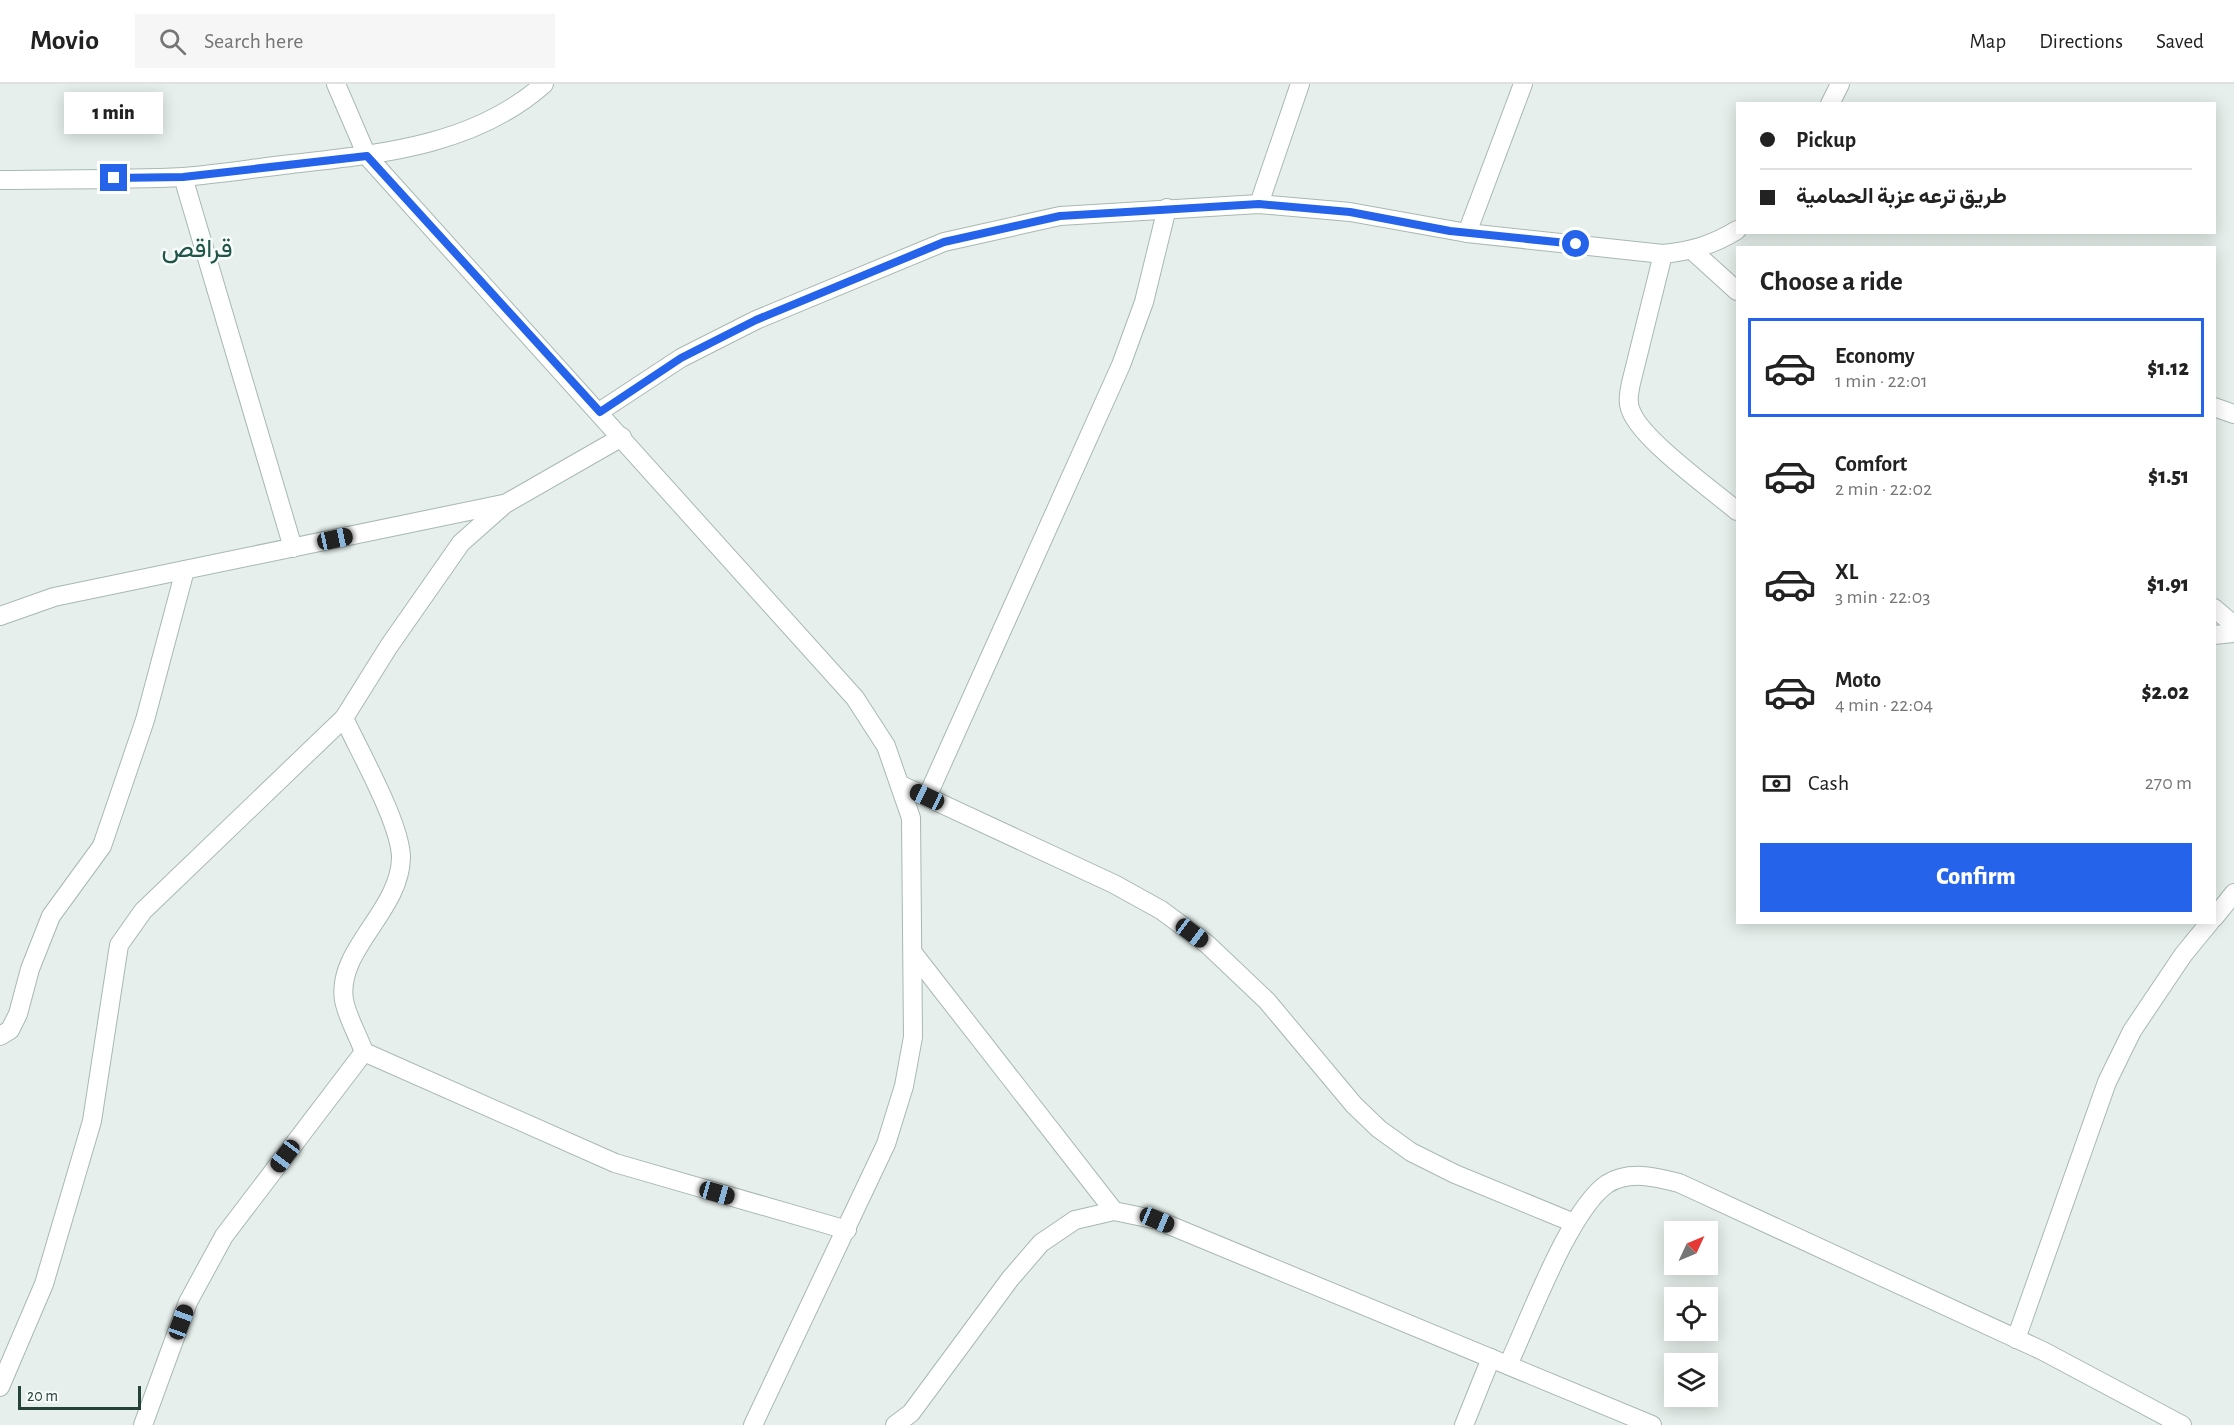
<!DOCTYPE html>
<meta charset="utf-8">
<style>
:root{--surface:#fff;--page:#f6f6f6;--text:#222;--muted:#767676;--line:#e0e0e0;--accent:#2563eb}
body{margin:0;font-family:"Alegreya Sans",Vazirmatn,sans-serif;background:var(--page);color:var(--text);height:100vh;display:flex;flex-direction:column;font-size:22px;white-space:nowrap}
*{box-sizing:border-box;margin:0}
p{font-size:20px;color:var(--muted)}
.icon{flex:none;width:33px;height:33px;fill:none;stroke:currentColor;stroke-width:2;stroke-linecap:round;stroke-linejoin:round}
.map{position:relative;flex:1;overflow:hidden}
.panel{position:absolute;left:1736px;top:162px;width:480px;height:678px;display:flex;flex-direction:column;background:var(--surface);border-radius:0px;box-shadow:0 3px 15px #0003}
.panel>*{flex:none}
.guide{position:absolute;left:1736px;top:18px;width:480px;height:132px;border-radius:0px;box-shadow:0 3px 15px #0003;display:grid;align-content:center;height:132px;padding:0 24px;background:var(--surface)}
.needle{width:39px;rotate:46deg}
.controls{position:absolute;left:1664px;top:1137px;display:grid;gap:12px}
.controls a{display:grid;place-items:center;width:54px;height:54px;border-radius:0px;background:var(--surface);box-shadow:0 3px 15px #0003;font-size:30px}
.scale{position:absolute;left:18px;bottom:15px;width:123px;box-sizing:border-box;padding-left:6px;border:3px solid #24423a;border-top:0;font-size:16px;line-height:21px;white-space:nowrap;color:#24423a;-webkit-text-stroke:4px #f7fbf9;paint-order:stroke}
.end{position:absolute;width:27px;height:27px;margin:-14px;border:8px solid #2563eb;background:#fff;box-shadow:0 0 0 3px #fff}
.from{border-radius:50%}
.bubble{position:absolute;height:42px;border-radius:0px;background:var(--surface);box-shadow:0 3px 15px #0003;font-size:20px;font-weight:800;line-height:42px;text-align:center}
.car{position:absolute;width:18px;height:36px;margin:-18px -9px;border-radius:8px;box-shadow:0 0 4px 2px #0007;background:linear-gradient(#222 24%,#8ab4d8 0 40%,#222 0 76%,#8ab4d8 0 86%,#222 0)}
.guide b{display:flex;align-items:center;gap:21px;height:57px;font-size:22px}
.guide b+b{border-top:2px solid var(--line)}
.guide i{width:15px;height:15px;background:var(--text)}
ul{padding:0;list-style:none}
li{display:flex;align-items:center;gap:18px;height:99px;margin:0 12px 9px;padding:0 12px;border:3px solid transparent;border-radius:0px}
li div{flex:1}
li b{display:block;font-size:22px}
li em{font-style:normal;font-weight:800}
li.selected{border-color:var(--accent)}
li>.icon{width:54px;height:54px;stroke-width:1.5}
h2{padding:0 24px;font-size:27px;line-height:72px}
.pay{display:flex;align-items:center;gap:15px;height:66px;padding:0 24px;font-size:22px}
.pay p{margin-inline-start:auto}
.action{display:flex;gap:12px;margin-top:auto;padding:12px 24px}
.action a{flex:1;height:69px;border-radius:0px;background:var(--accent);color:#fff;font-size:24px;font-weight:800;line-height:69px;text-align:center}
header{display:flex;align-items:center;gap:36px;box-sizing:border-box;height:84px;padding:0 30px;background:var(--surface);border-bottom:2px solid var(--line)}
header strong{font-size:28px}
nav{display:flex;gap:33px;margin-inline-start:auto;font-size:21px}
.search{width:420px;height:54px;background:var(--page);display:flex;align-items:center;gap:15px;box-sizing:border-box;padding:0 21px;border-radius:0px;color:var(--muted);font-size:22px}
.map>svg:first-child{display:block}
</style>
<header>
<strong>Movio</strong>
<div class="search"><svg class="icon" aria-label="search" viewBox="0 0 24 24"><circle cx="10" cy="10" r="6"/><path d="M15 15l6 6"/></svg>Search here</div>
<nav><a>Map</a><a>Directions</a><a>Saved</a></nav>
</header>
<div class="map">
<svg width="2234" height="1341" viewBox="0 0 2234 1341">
<rect width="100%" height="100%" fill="#e6efeb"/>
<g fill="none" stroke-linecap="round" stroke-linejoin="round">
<g stroke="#a8b8b2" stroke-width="20">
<g id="minor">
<path d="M336 0 367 72 855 614 886 662 911 734 913 953 904 1002 886 1060 753 1341"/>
<path d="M1830 20 1840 0"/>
<path d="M183 93 293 464"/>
<path d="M0 96C61 95 122 96 183 93 219 90 256 84 292 80 380 70 474 62 544 0"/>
<path d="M1259 120 1300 0"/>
<path d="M1467 149 1523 0"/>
<path d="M1693 167 1737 207"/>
<path d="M1663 170 1631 299C1629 309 1627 318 1631 327 1641 355 1712 406 1737 427"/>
<path d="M2214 323 2234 330"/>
<path d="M599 328 681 274 756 236 944 158 1060 132 1259 120 1350 128 1467 149 1663 170C1691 167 1713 161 1737 146"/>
<path d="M2214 524 2234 541"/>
<path d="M0 532 54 513 503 420"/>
<path d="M2214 551 2234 549"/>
<path d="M344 634C359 667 401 740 401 774 400 827 336 866 344 916 347 933 358 951 364 968L615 1079 847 1146"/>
<path d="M901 701 1114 800 1161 826 1207 860 1267 917 1354 1021 1379 1045 1411 1068 1455 1090 1574 1139"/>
<path d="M927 713 1121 281 1144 218 1167 124"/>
<path d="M2214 834 2234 809"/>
<path d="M913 869 1114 1127"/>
<path d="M0 952 10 946 18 930 30 885 51 832 102 762 145 636 185 486"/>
<path d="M2016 1255 2107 998 2132 947 2183 871 2210 838"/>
<path d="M1508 1281C1529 1237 1569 1126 1607 1100 1629 1086 1656 1093 1679 1099L2043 1267 2182 1341"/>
<path d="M0 1303 44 1200 92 1037 119 861 143 827 344 634 389 562 461 459 505 420 622 353"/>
<path d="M143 1341 188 1218 224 1152 364 968"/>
<path d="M895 1341 911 1329 1010 1195 1041 1159 1075 1136 1114 1127 1157 1136 1652 1341"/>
<path d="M1464 1341 1491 1274"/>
</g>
</g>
<use href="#minor" stroke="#fff" stroke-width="18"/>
</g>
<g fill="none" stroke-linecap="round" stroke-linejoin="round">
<path stroke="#2563eb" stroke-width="8" d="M114 94 183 93 367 72 600 328 681 274 756 236 944 158 1060 132 1259 120 1350 128 1450 147 1576 160"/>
</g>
<g text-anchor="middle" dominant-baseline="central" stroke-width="5" stroke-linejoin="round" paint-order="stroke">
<g font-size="26" fill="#1f5548" stroke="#f7fbf9">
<text x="197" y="165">قراقص</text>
</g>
</g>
</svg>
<div class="controls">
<a><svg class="needle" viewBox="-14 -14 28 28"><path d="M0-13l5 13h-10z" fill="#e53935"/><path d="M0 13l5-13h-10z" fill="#767676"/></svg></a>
<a><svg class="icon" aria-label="locate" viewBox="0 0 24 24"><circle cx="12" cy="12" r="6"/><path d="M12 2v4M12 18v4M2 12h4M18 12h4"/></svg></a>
<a><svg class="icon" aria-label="layers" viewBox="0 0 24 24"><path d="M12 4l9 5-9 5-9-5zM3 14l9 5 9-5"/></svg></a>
</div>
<div class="scale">20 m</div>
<i class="end from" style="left:1576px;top:160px"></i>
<i class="end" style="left:114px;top:94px"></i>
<div class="bubble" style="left:64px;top:8px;width:99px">1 min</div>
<i class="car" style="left:335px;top:455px;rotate:78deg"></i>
<i class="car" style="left:927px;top:713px;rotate:295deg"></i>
<i class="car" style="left:1192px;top:849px;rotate:127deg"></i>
<i class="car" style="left:285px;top:1072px;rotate:217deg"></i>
<i class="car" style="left:717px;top:1109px;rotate:106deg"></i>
<i class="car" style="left:1157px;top:1136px;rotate:113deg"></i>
<i class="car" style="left:181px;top:1238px;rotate:20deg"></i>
<div class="guide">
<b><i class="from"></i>Pickup</b>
<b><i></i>طريق ترعه عزبة الحمامية</b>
</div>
<section class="panel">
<h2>Choose a ride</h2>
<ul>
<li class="selected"><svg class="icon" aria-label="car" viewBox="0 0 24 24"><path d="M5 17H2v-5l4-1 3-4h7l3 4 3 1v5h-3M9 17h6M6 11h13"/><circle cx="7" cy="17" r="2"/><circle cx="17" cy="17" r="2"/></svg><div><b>Economy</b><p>1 min · 22:01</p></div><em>$1.12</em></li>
<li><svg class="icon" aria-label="car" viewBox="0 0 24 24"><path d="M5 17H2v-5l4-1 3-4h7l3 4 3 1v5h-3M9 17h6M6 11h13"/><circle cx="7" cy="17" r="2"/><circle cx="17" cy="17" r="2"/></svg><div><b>Comfort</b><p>2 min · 22:02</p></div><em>$1.51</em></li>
<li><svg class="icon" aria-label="car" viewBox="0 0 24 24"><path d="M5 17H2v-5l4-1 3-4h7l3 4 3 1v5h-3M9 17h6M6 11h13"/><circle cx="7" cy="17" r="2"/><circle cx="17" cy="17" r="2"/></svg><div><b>XL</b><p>3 min · 22:03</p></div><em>$1.91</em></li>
<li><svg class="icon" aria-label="car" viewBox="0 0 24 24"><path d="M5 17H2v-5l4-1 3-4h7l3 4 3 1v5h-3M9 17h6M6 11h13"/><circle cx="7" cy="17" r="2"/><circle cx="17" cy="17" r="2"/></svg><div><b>Moto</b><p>4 min · 22:04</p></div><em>$2.02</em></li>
</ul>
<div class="pay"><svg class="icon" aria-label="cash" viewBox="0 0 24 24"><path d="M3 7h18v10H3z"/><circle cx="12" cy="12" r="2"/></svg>Cash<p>270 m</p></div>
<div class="action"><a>Confirm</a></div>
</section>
</div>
